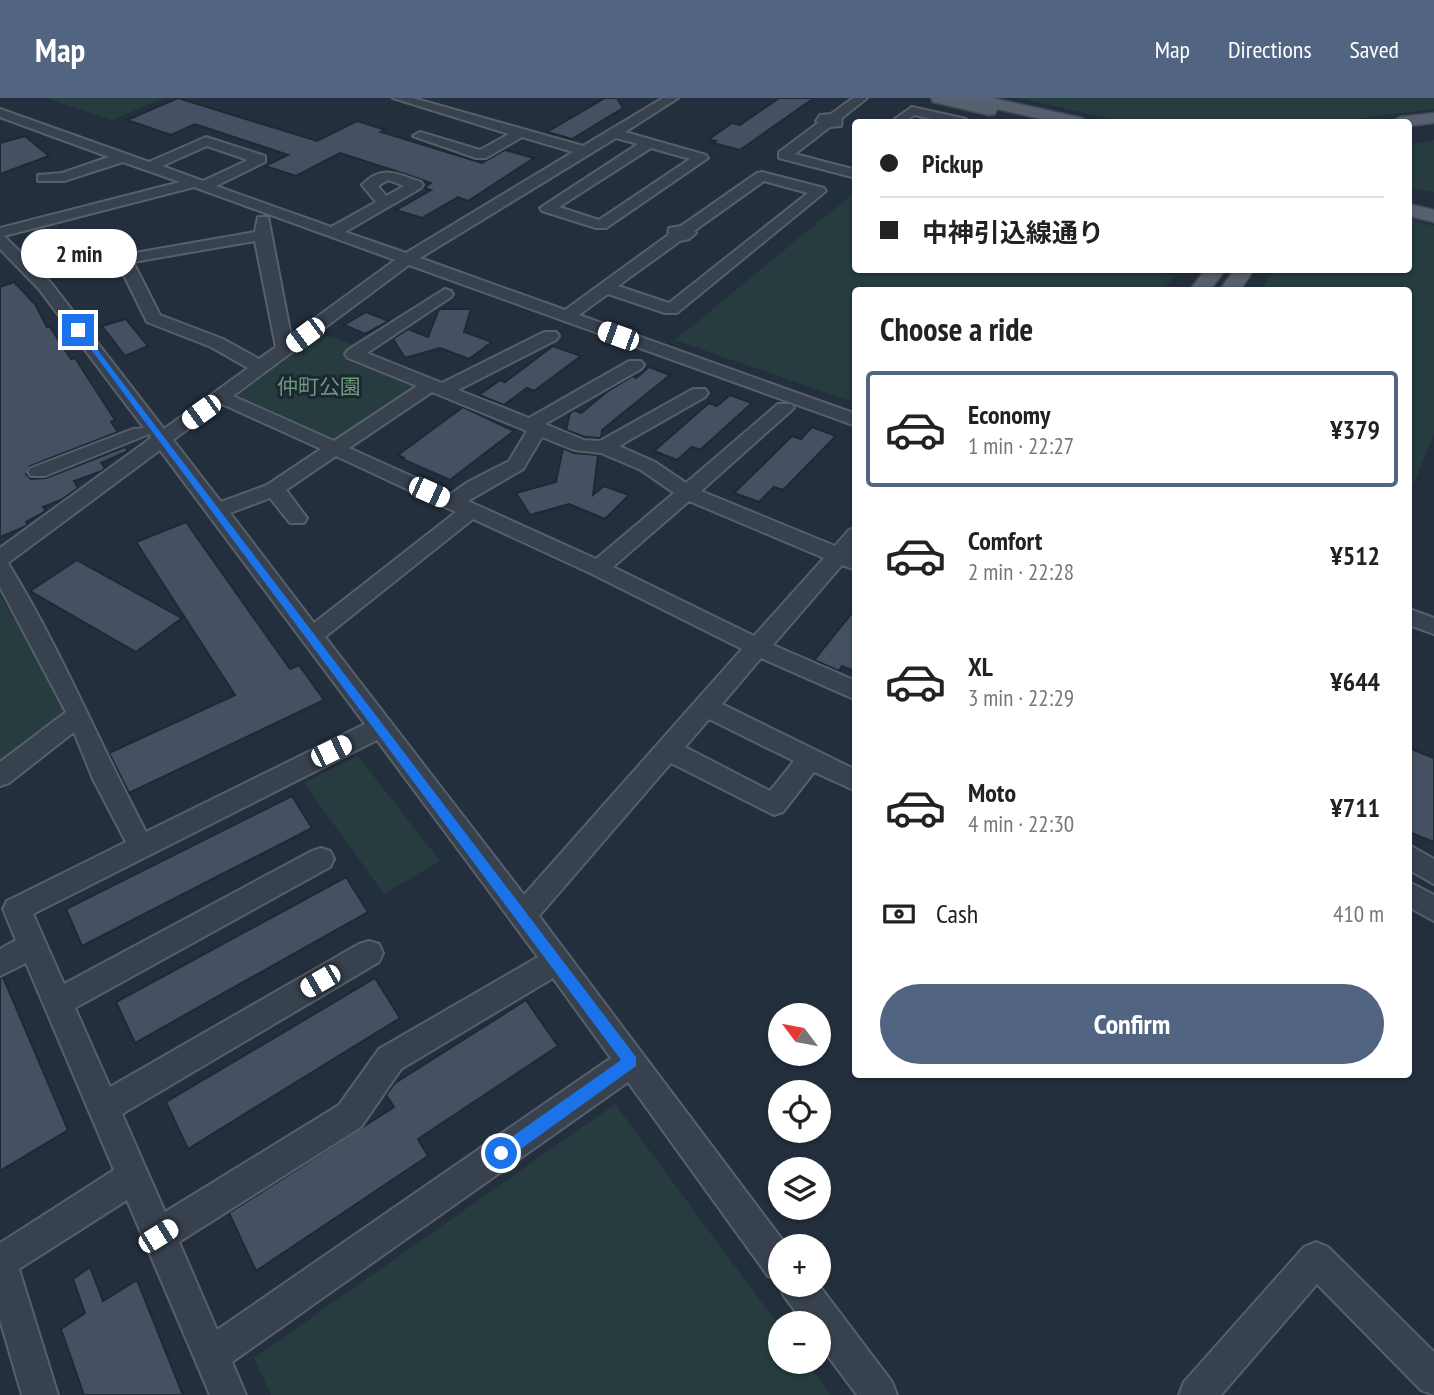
<!DOCTYPE html>
<meta charset="utf-8">
<style>
:root{--surface:#fff;--page:#f6f6f6;--text:#222;--muted:#767676;--line:#e0e0e0;--accent:#516482}
body{margin:0;font-family:"PT Sans Narrow","Noto Sans JP",sans-serif;background:var(--page);color:var(--text);height:100vh;display:flex;flex-direction:column;font-size:26px;white-space:nowrap}
*{box-sizing:border-box;margin:0}
p{font-size:23px;color:var(--muted)}
.icon{flex:none;width:38px;height:38px;fill:none;stroke:currentColor;stroke-width:2;stroke-linecap:round;stroke-linejoin:round}
.map{position:relative;flex:1;overflow:hidden}
.details{position:absolute;left:852px;top:189px;width:560px;height:791px;display:flex;flex-direction:column;background:var(--surface);border-radius:7px;box-shadow:0 2px 5px #0004}
.details>*{flex:none}
.top-card{position:absolute;left:852px;top:21px;width:560px;height:154px;border-radius:7px;box-shadow:0 2px 5px #0004;display:grid;align-content:center;height:154px;padding:0 28px;background:var(--surface)}
.needle{width:46px;rotate:302deg}
.fabs{position:absolute;left:768px;top:905px;display:grid;gap:14px}
.fabs a{display:grid;place-items:center;width:63px;height:63px;border-radius:50%;background:var(--surface);box-shadow:0 2px 5px #0004;font-size:35px}
.end{position:absolute;width:32px;height:32px;margin:-16px;border:9px solid #1a73e8;background:#fff;box-shadow:0 0 0 4px #fff}
.from{border-radius:50%}
.bubble{position:absolute;height:49px;border-radius:24px;background:var(--surface);box-shadow:0 2px 5px #0004;font-size:23px;font-weight:700;line-height:49px;text-align:center}
.car{position:absolute;width:21px;height:42px;margin:-21px -10px;border-radius:9px;box-shadow:0 0 5px 2px #0007;background:linear-gradient(#fff 24%,#345 0 40%,#fff 0 76%,#345 0 86%,#fff 0)}
.top-card b{display:flex;align-items:center;gap:24px;height:66px;font-size:26px}
.top-card b+b{border-top:2px solid var(--line)}
.top-card i{width:18px;height:18px;background:var(--text)}
ul{padding:0;list-style:none}
li{display:flex;align-items:center;gap:21px;height:116px;margin:0 14px 10px;padding:0 14px;border:4px solid transparent;border-radius:7px}
li div{flex:1}
li b{display:block;font-size:26px}
li em{font-style:normal;font-weight:700}
li.current{border-color:var(--accent)}
li>.icon{width:63px;height:63px;stroke-width:1.5}
h2{padding:0 28px;font-size:32px;line-height:84px}
.pay{display:flex;align-items:center;gap:18px;height:77px;padding:0 28px;font-size:26px}
.pay p{margin-inline-start:auto}
.primary-button{display:flex;gap:14px;margin-top:auto;padding:14px 28px}
.primary-button a{flex:1;height:80px;border-radius:42px;background:var(--accent);color:#fff;font-size:28px;font-weight:700;line-height:80px;text-align:center}
header{display:flex;align-items:center;gap:42px;box-sizing:border-box;height:98px;padding:0 35px;background:var(--accent);color:#fff}
header strong{font-size:33px}
nav{display:flex;gap:38px;margin-inline-start:auto;font-size:24px}
.map>svg:first-child{display:block}
</style>
<header>
<strong>Map</strong>
<nav><a>Map</a><a>Directions</a><a>Saved</a></nav>
</header>
<div class="map">
<svg width="1434" height="1297" viewBox="0 0 1434 1297">
<rect width="100%" height="100%" fill="#242f3e"/>
<g fill="#263c3f">
<path d="M52 0H164L112 22 49 1Z"/>
<path d="M1019 0H1434V11L1368 19 1346 24H1124Z"/>
<path d="M1434 42V94L1409 89V47Z"/>
<path d="M856 93V172H1149L1174 178 1163 192H856V305L675 242Z"/>
<path d="M1409 122 1434 128V336L1409 397V192H1260L1274 172H1409Z"/>
<path d="M319 235 357 248 421 289 340 344 237 297Z"/>
<path d="M0 497 70 618 0 668Z"/>
<path d="M357 657 440 763 384 796 304 685Z"/>
<path d="M615 1006 780 1229V1264H806L831 1297H271L254 1260Z"/>
</g>
<g fill="#455162" stroke="#1f2835" stroke-width="2">
<path d="M178 0 317 43 357 23 386 32 381 34 482 65 505 52 534 60 468 103 458 99 422 120 396 112 431 92 424 90 431 85 405 76 340 55 296 78 265 68 288 57 195 26 171 37 127 22Z"/>
<path d="M605 0H617L623 10 572 41 547 34Z"/>
<path d="M779 0H814L740 52 713 45 716 43 709 41 732 25 740 27Z"/>
<path d="M25 38 49 58 0 76V45Z"/>
<path d="M14 184 35 206 47 229H50L71 261 75 260 115 322 111 324 118 334 30 368 26 376 31 381 46 380 125 349 128 353 101 365 105 370 102 373 74 383 78 390 61 402 43 409 46 413 26 424 28 427 24 429 0 439V189Z"/>
<path d="M439 211H471L464 234 492 244 469 261 440 250 405 260 393 241 408 231 428 239Z"/>
<path d="M366 214 389 223 365 236 344 227Z"/>
<path d="M126 221 148 248 125 258 102 228Z"/>
<path d="M553 248 581 258 534 293 527 290 504 307 479 297 500 282 505 284Z"/>
<path d="M649 269 670 277 602 332 601 340 585 339 566 332 570 315 574 312 581 315 608 293 633 278 636 280Z"/>
<path d="M730 297 752 305 700 352 692 349 677 362 654 353 709 305 717 308Z"/>
<path d="M463 309 514 333 450 382 402 361 404 360 398 357Z"/>
<path d="M812 329 836 338 783 392 774 389 759 404 734 395 792 338 801 341Z"/>
<path d="M563 350 574 355 598 357 593 397 604 388 629 397 605 421 569 406 530 417 516 395 556 384Z"/>
<path d="M186 424 290 571 299 567 324 602 129 695 109 655 235 597 136 444Z"/>
<path d="M77 462 182 520 136 554 30 493Z"/>
<path d="M856 510V574L842 568 839 573 814 562Z"/>
<path d="M1409 650 1434 660V744L1409 734Z"/>
<path d="M292 698 312 730 82 848 66 811Z"/>
<path d="M346 779 368 814 135 945 116 904Z"/>
<path d="M3 879 68 1032 0 1073V880Z"/>
<path d="M375 880 400 920 188 1051 166 1004Z"/>
<path d="M526 902 558 948 418 1041 428 1058 256 1173 229 1115 394 1009 386 997 395 985Z"/>
<path d="M90 1169 103 1203 137 1182 183 1297H84L61 1231 85 1215 73 1181Z"/>
</g>
<g fill="none" stroke-linecap="round" stroke-linejoin="round">
<g stroke="#565f6c" stroke-width="4">
<g id="minor">
<path d="M393 0H413L583 48 663 0H678L625 34 706 57 708 60 606 130H596L542 113 540 110 638 46 616 40 420 160 565 212 668 137 669 130 681 128 757 75 762 74 824 90 826 93 677 215H665L608 196 579 217 856 316V328L409 167 233 298 334 343 417 288 348 260 345 256 348 252 445 191 451 193 453 196 451 199 367 255 442 285 544 234H556L559 238 556 242 458 292 529 320 629 263H641L644 267 641 271 545 326 584 342 600 343 693 291H705L708 295 705 299 619 348 655 364 686 385 778 306H792L794 310 701 393 835 448 849 432 856 430V451L852 455 856 457V472L842 467 773 547 856 583V602L761 560 722 606 856 672V693L814 674 783 714 774 717 671 665 539 818 787 1148H780V1186H818L892 1284 897 1297H857L819 1246V1225H804L784 1198 779 1186 780 1183 768 1178 628 984 232 1264 246 1297H210L127 1102 19 1171 58 1297H22L0 1222V1145L114 1072 26 865 0 878V851L16 842 3 811 7 803 126 744 93 681 74 634 9 685 0 688V664L66 614 0 489V450L151 340 149 336 45 378H31L28 374 31 370 133 331 144 330 39 191 0 151V130L180 84 123 64 64 83H38V77L62 75 109 59 0 19V11L149 64 206 39 265 58V64L216 88 331 129 376 104 362 87C382 66 397 76 421 84L423 87 421 90 345 134 406 155 573 54 522 39 486 60H476L413 38 420 34 480 52 509 36ZM207 48 248 62 203 83 162 68ZM651 50 690 61 599 122 559 109ZM388 82 404 88 386 98 378 88ZM764 83 808 95 669 205 618 188 680 143 689 141 696 135 694 133ZM194 89 395 162 291 238 268 119H258L255 134 118 158 116 161 147 224 211 249 248 270 164 331 51 185 4 138ZM255 143 276 249 259 261 223 241 160 217 133 164ZM432 294 527 333 509 363 468 384 451 396 349 350ZM222 306 321 351 267 387 221 404 173 342ZM542 339 574 352 601 355 641 372 674 395 596 461 468 403 523 371ZM160 352 365 626 146 734C99 645 61 551 8 465ZM336 358 456 414 314 525 230 415 270 400 290 425H304L307 420 286 392ZM689 403 824 460 754 538 613 469ZM473 421 590 475 742 551 524 797 325 539ZM709 621 794 663 770 693 685 649ZM377 642 538 859 379 951 339 1007 165 1114 122 1016 379 864 383 855 379 846 369 843 359 846 110 989 75 910 330 769 334 761 330 753 321 750 312 753 64 886 33 816ZM553 880 611 960 217 1232 179 1144 361 1029 401 971Z"/>
<path d="M853 0H867L842 20 841 28 830 29 795 56 856 72V80L779 60V54L818 25 816 23 820 17 831 16Z"/>
<path d="M912 9 966 21 968 24H946L914 17 905 24H891Z"/>
<path d="M1409 511 1434 520V536L1409 527Z"/>
<path d="M1409 747 1434 761V786L1409 772Z"/>
<path d="M1409 784 1434 797V823L1409 809Z"/>
<path d="M1316 1144 1328 1149 1434 1254V1297L1421 1292 1317 1186 1221 1297H1179L1184 1284 1304 1149Z"/>
</g>
</g>
<g stroke="#414a57" stroke-width="3">
<g id="major">
<path d="M931 0H992L1082 20 1085 24H1056L997 11 995 16 989 17 933 4Z"/>
<path d="M1434 15V25L1409 28V24H1391L1400 19Z"/>
<path d="M1409 106 1434 112V124L1409 118Z"/>
<path d="M1205 172H1225L1210 192H1190Z"/>
<path d="M1234 172H1254L1240 192H1220Z"/>
</g>
</g>
<use href="#minor" fill="#38414e" fill-rule="evenodd"/>
<use href="#major" fill="#56606e" fill-rule="evenodd"/>
</g>
<path fill="#1a73e8" d="M75 230H81L636 959V968L507 1061 501 1063 496 1061 494 1055 496 1050 621 962Z"/>
<g text-anchor="middle" dominant-baseline="central" stroke-width="6" stroke-linejoin="round" paint-order="stroke">
<g font-size="21" fill="#6b9a76" stroke="#1d2633">
<text x="319" y="288">仲町公園</text>
</g>
</g>
</svg>
<div class="fabs">
<a><svg class="needle" viewBox="-14 -14 28 28"><path d="M0-13l5 13h-10z" fill="#e53935"/><path d="M0 13l5-13h-10z" fill="#767676"/></svg></a>
<a><svg class="icon" aria-label="locate" viewBox="0 0 24 24"><circle cx="12" cy="12" r="6"/><path d="M12 2v4M12 18v4M2 12h4M18 12h4"/></svg></a>
<a><svg class="icon" aria-label="layers" viewBox="0 0 24 24"><path d="M12 4l9 5-9 5-9-5zM3 14l9 5 9-5"/></svg></a>
<a>+</a>
<a>−</a>
</div>
<i class="end from" style="left:501px;top:1055px"></i>
<i class="end" style="left:78px;top:232px"></i>
<div class="bubble" style="left:21px;top:131px;width:116px">2 min</div>
<i class="car" style="left:305px;top:237px;rotate:233deg"></i>
<i class="car" style="left:618px;top:238px;rotate:290deg"></i>
<i class="car" style="left:201px;top:314px;rotate:234deg"></i>
<i class="car" style="left:429px;top:394px;rotate:114deg"></i>
<i class="car" style="left:331px;top:653px;rotate:64deg"></i>
<i class="car" style="left:320px;top:883px;rotate:240deg"></i>
<i class="car" style="left:158px;top:1138px;rotate:58deg"></i>
<div class="top-card">
<b><i class="from"></i>Pickup</b>
<b><i></i>中神引込線通り</b>
</div>
<section class="details">
<h2>Choose a ride</h2>
<ul>
<li class="current"><svg class="icon" aria-label="car" viewBox="0 0 24 24"><path d="M5 17H2v-5l4-1 3-4h7l3 4 3 1v5h-3M9 17h6M6 11h13"/><circle cx="7" cy="17" r="2"/><circle cx="17" cy="17" r="2"/></svg><div><b>Economy</b><p>1 min · 22:27</p></div><em>¥379</em></li>
<li><svg class="icon" aria-label="car" viewBox="0 0 24 24"><path d="M5 17H2v-5l4-1 3-4h7l3 4 3 1v5h-3M9 17h6M6 11h13"/><circle cx="7" cy="17" r="2"/><circle cx="17" cy="17" r="2"/></svg><div><b>Comfort</b><p>2 min · 22:28</p></div><em>¥512</em></li>
<li><svg class="icon" aria-label="car" viewBox="0 0 24 24"><path d="M5 17H2v-5l4-1 3-4h7l3 4 3 1v5h-3M9 17h6M6 11h13"/><circle cx="7" cy="17" r="2"/><circle cx="17" cy="17" r="2"/></svg><div><b>XL</b><p>3 min · 22:29</p></div><em>¥644</em></li>
<li><svg class="icon" aria-label="car" viewBox="0 0 24 24"><path d="M5 17H2v-5l4-1 3-4h7l3 4 3 1v5h-3M9 17h6M6 11h13"/><circle cx="7" cy="17" r="2"/><circle cx="17" cy="17" r="2"/></svg><div><b>Moto</b><p>4 min · 22:30</p></div><em>¥711</em></li>
</ul>
<div class="pay"><svg class="icon" aria-label="cash" viewBox="0 0 24 24"><path d="M3 7h18v10H3z"/><circle cx="12" cy="12" r="2"/></svg>Cash<p>410 m</p></div>
<div class="primary-button"><a>Confirm</a></div>
</section>
</div>
